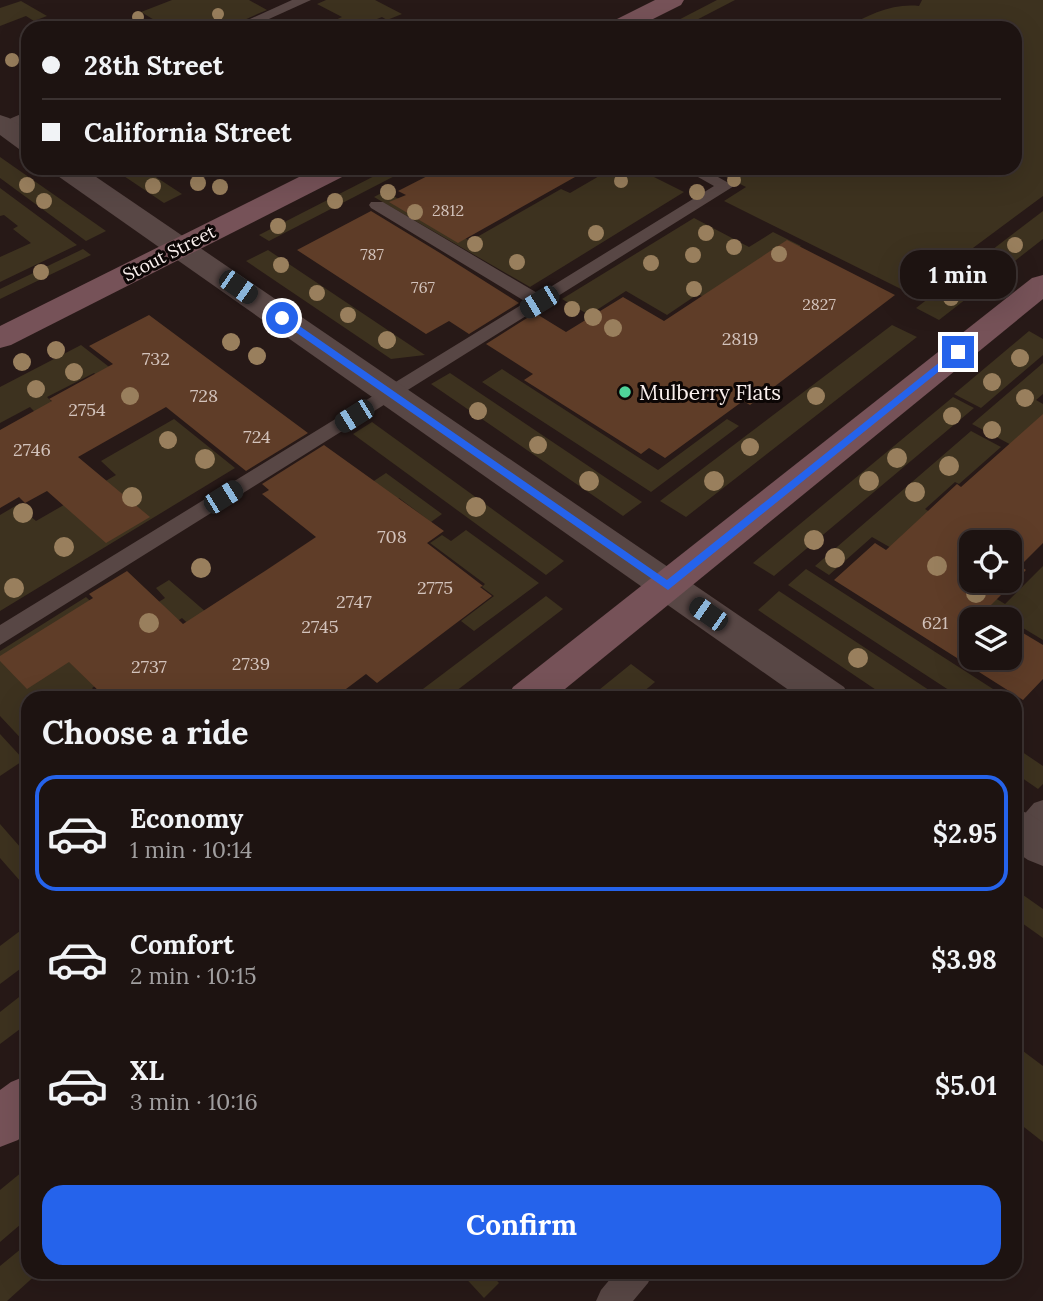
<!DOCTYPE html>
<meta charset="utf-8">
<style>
:root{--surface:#1d1311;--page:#251c1a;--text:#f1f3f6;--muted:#a09e9f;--line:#3b3231;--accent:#2563eb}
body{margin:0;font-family:Lora,serif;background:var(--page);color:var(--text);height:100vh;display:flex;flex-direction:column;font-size:26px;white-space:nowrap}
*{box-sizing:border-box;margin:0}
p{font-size:23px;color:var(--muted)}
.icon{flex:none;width:38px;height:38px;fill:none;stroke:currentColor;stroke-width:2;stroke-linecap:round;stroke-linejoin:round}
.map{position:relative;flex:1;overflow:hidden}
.sheet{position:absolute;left:21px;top:691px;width:1001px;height:588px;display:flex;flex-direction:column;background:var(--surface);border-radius:21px;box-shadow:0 7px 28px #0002,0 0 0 2px var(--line)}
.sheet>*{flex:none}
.hud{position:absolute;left:21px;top:21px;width:1001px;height:154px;border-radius:21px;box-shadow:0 7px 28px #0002,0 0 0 2px var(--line);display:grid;align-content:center;height:154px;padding:0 21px;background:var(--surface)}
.fabs{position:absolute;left:959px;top:530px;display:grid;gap:14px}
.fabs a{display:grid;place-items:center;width:63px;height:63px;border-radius:14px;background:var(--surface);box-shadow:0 7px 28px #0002,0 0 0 2px var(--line);font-size:35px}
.end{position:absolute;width:32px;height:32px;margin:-16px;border:9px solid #2563eb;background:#fff;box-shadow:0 0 0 4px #fff}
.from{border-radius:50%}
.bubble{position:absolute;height:49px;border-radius:21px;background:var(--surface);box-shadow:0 7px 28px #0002,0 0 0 2px var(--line);font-size:23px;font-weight:700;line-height:49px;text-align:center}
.car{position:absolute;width:21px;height:42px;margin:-21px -10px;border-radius:9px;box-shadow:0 0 5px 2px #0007;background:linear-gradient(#222 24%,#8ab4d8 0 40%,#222 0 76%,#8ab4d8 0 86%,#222 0)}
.hud b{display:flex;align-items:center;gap:24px;height:66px;font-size:26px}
.hud b+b{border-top:2px solid var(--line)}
.hud i{width:18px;height:18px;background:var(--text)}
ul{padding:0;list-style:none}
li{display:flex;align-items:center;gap:21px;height:116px;margin:0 14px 10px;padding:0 7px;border:4px solid transparent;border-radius:21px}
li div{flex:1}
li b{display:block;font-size:26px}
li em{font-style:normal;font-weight:700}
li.current{border-color:var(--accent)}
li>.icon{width:63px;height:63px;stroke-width:1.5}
h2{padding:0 21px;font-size:32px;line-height:84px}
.button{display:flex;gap:14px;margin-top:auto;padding:14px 21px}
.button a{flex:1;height:80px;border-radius:21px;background:var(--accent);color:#fff;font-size:28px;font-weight:700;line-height:80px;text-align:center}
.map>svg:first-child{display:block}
</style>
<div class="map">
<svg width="1043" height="1301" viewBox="0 0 1043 1301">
<rect width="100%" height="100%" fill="#271917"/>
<g fill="#3d321f">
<path d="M172 0H249L267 10C235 23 218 37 185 19L166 27 141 12Z"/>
<path d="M326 0H375L402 14 387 20 382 17 372 21 377 24 368 28H330L324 25 342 17 317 4Z"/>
<path d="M717 0H735L681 28H663Z"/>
<path d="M922 0H1043V196L911 294 724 201 746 187 708 168H1015V28H845C868 15 893 3 919 6Z"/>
<path d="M21 1 47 16 34 21 26 16 0 26V8Z"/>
<path d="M0 157 106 231 86 241 0 178Z"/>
<path d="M112 168H142L182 194 164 203Z"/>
<path d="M390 168H410L269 241 259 235Z"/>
<path d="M613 168H636L684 192 530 287 374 197 385 191 470 241 561 189 570 193Z"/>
<path d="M0 188 77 245 0 282V257L31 243 13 229 18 226 4 215 0 216Z"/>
<path d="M1043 211V239L939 320 916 308Z"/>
<path d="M694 218 749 247 773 232 801 246 775 263 723 308 698 294 667 315 626 291 589 315 562 299Z"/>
<path d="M83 249 91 255 0 299V289Z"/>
<path d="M268 250 425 355 391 359 246 261Z"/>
<path d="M892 325 917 337 686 517 660 501Z"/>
<path d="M1029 331 1043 339V355L981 408 954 394Z"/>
<path d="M81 345 113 370 99 377 94 373 47 397 52 402 35 412 30 407 0 423V387Z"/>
<path d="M1043 363V394L1036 400 1043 404V462L972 424Z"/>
<path d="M502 369 658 470 727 419 739 426 651 492 482 382Z"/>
<path d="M450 373 642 502 623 516 431 384Z"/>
<path d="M953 397 974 408 774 576 753 563Z"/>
<path d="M174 419 235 468 0 611V515L17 505 36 521 116 475 101 461Z"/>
<path d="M372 422 564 561 546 575 353 434Z"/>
<path d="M971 431 1001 447 959 484 955 482 925 509 933 514 893 549 872 537 829 575 815 566Z"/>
<path d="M386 473 442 514 431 522 399 498 369 519 345 500Z"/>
<path d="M466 530 539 583 474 631 461 621 494 596 482 587 485 584 430 543 442 535 451 541Z"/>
<path d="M909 546 1005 604 1043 566V640L901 554Z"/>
<path d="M806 569 1007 698H961L788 585Z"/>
<path d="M169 580 214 619 196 631 182 618 147 641 154 648 92 688 102 698H28V746L0 716V651L86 597 118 628 165 598 156 588Z"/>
<path d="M779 591 941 698H888L758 610Z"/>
<path d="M546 596 563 609 447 698H411Z"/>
<path d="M631 664 655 682 636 698H589Z"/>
<path d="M0 734 24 760 0 776Z"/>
<path d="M1015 747 1043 766V784L1038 789 1015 773Z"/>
<path d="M0 824 28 856V890L0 858Z"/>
<path d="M1016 890 1043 909V938L1015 918Z"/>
<path d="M28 925V963L0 984V946Z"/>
<path d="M28 990V1023L0 1044V1012Z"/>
<path d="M1015 1045 1043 1066V1142L1015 1120Z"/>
<path d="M28 1167V1218L0 1242V1190Z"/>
<path d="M22 1248 28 1256V1272H39L7 1301H0V1266Z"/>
<path d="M460 1272H489L499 1283 484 1298Z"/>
</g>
<g fill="#5f3d28" fill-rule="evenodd">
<path d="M443 168H591L458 243 389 202 406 195 398 191Z"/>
<path d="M371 211 440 253 519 303 469 334 449 321 426 334 297 250Z"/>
<path d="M787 240 895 295 750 405 743 401 665 458 649 448 641 454 524 380 533 374 486 344 535 313 566 332 623 297 664 321Z"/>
<path d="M149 315 308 433 246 471 166 407 78 457 150 517 106 543 47 491 25 503 19 497 0 508V430L52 401 49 399 113 364 89 346Z"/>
<path d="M1043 414V543L1020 566 1026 570 986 610 1001 620H971V658H1010V625L1043 645V679L1023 700 834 580 875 543 886 550 957 484 961 487ZM971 542H1010V581H971Z"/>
<path d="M324 445 444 531 427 543 483 586 480 587 492 596 377 683 366 674 334 698H106L69 662 27 689 0 661V656L93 598 89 594 127 571 183 624 265 571 316 537 262 494 269 490 262 484Z"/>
</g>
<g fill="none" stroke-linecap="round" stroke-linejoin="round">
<g fill="#584745" fill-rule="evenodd">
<path d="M292 0H311L249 28H230Z"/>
<path d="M28 111V122L0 134V123Z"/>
<path d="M682 168H702L734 186 0 645V625L526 302 371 208 369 205 371 202H383L539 294 714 186Z"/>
<path d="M1043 800V829L1024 851 1015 854V825L1034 803Z"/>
<path d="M616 1272H653L648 1283 633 1301H596L601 1290Z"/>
</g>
<g fill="#584745" fill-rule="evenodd">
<path d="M0 115 9 118 28 131V151L19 149 0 135Z"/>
<path d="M52 168H83L844 687 850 698H800L55 174Z"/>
<path d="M1015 809 1030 814 1043 823V866L1028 860 1015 851Z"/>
</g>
<g fill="#765258" fill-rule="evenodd">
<path d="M655 0H684L681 5 635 28H605L609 23Z"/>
<path d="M317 168H351L348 174 11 345 0 348V326Z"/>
<path d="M1043 275V299L554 698H507L513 687 1032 278Z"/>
<path d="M28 1075V1131L18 1140 0 1147V1090L11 1082Z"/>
</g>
</g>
<g fill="#997f5d">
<circle cx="218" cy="14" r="6"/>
<circle cx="138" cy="17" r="6"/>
<circle cx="12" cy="60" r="7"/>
<circle cx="734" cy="180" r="7"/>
<circle cx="621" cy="181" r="7"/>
<circle cx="198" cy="183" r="8"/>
<circle cx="27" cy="185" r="8"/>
<circle cx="153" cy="186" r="8"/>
<circle cx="220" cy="187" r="8"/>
<circle cx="388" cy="192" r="8"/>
<circle cx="697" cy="192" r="8"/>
<circle cx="44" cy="201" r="8"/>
<circle cx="335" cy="201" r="8"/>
<circle cx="415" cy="212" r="8"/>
<circle cx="278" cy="226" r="8"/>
<circle cx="596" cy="233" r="8"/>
<circle cx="706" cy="233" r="8"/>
<circle cx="475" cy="244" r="8"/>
<circle cx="1015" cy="245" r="8"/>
<circle cx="734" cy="247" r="8"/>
<circle cx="779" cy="254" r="8"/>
<circle cx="693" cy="255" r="8"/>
<circle cx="517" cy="262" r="8"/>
<circle cx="651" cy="263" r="8"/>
<circle cx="281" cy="265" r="8"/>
<circle cx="41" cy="272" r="8"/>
<circle cx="978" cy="277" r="8"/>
<circle cx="694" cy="289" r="8"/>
<circle cx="317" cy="293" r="8"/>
<circle cx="951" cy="298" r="8"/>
<circle cx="572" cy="309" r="8"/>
<circle cx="348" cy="315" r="8"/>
<circle cx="593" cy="317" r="9"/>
<circle cx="613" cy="328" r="9"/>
<circle cx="387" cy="340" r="9"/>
<circle cx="231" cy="342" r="9"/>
<circle cx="56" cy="350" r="9"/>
<circle cx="257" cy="356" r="9"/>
<circle cx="1020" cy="358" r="9"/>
<circle cx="22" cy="362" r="9"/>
<circle cx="74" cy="372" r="9"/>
<circle cx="992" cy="382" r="9"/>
<circle cx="36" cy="389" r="9"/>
<circle cx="130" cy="396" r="9"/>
<circle cx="816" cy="396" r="9"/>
<circle cx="1025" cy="398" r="9"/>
<circle cx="478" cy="411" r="9"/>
<circle cx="952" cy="416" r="9"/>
<circle cx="992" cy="430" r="9"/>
<circle cx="168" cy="440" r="9"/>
<circle cx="538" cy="445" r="9"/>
<circle cx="750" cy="447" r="9"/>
<circle cx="897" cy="458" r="10"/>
<circle cx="205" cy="459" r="10"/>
<circle cx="949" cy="466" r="10"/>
<circle cx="589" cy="481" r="10"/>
<circle cx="714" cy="481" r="10"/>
<circle cx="869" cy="481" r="10"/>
<circle cx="915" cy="492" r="10"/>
<circle cx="132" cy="497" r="10"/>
<circle cx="476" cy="507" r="10"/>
<circle cx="23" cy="513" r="10"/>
<circle cx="814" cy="540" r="10"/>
<circle cx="64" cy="547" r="10"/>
<circle cx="835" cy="558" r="10"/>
<circle cx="937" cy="566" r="10"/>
<circle cx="201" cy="568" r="10"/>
<circle cx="14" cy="588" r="10"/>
<circle cx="976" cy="593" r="10"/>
<circle cx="149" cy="623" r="10"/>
<circle cx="858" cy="658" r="10"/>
</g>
<path fill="#2563eb" d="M278 316H285L667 580 955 350 963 352 668 590 278 320Z"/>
<circle fill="#4fd399" stroke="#0c0605" stroke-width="2.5" cx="625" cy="392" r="7"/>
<g text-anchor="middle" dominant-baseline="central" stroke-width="6" stroke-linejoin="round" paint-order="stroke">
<g font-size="16" fill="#d3c3bc">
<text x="448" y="210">2812</text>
<text x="372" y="254">787</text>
<text x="423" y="287">767</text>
<text x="819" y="304">2827</text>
</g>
<g font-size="18" fill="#faf0ee" stroke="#0c0605">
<text transform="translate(169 253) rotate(-27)">Stout Street</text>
</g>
<g font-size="18" fill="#d3c3bc">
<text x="740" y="338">2819</text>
<text x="156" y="358">732</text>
<text x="204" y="395">728</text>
<text x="87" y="409">2754</text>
<text x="257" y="436">724</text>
<text x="32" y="449">2746</text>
<text x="392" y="536">708</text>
<text x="435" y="587">2775</text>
<text x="354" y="601">2747</text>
<text x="935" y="622">621</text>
<text x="320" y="626">2745</text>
<text x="251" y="663">2739</text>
<text x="149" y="666">2737</text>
</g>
<g font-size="21" fill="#faf0ee" stroke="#0c0605" text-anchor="start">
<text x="639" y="392">Mulberry Flats</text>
</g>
</g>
</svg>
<div class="fabs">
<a><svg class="icon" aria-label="locate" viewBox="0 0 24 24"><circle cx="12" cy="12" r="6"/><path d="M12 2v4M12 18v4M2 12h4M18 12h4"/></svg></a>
<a><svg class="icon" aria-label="layers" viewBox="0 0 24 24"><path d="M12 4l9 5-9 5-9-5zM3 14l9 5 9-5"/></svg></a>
</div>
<i class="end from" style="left:282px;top:318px"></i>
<i class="end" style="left:958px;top:352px"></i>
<div class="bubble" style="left:900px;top:250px;width:116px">1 min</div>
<i class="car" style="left:238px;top:287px;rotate:125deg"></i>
<i class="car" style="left:539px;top:302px;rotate:239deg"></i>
<i class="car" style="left:354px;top:416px;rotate:238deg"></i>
<i class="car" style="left:223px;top:497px;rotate:58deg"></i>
<i class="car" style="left:708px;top:614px;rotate:305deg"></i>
<div class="hud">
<b><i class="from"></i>28th Street</b>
<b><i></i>California Street</b>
</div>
<section class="sheet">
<h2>Choose a ride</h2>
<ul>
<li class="current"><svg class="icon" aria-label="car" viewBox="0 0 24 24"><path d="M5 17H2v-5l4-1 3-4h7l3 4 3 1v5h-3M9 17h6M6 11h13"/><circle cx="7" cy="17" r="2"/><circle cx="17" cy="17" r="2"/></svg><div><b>Economy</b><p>1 min · 10:14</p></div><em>$2.95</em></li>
<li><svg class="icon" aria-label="car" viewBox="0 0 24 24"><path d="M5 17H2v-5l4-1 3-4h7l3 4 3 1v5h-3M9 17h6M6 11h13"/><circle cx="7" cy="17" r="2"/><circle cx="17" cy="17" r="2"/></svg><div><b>Comfort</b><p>2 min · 10:15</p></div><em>$3.98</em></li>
<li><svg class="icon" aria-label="car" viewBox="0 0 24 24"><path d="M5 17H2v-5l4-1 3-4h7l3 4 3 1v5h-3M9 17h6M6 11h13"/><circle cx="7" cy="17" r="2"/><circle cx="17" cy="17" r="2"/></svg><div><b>XL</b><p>3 min · 10:16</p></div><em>$5.01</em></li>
</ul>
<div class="button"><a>Confirm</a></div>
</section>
</div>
